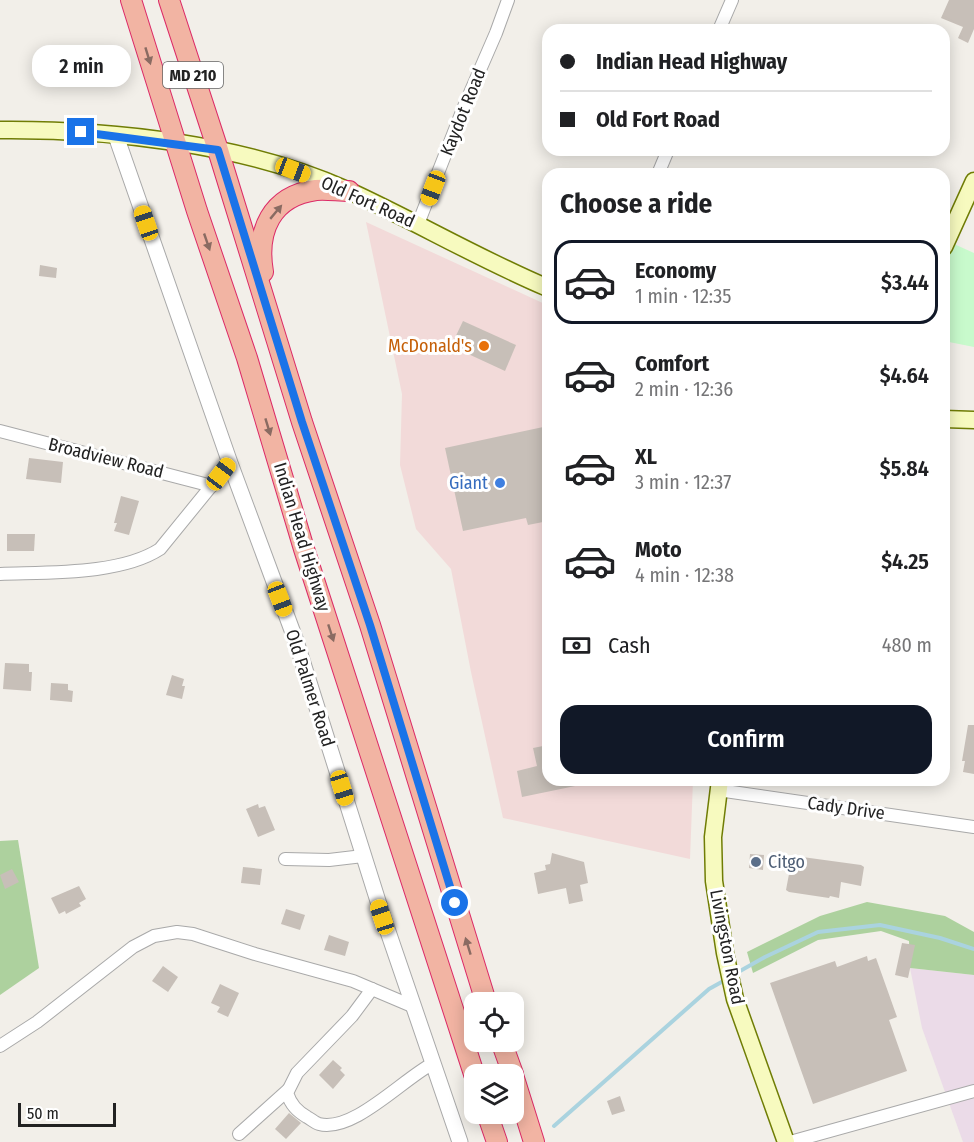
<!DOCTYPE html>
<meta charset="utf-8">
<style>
:root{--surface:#fff;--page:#f6f6f6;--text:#202124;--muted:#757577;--line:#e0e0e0;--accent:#111827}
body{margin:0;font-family:"Fira Sans Condensed",sans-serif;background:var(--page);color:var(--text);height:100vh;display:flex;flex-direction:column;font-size:22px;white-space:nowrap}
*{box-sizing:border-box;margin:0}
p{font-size:20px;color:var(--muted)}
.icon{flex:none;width:33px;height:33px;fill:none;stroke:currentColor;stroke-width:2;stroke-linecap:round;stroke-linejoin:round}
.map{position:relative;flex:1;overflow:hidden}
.details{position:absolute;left:542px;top:168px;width:408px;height:618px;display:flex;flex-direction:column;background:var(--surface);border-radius:18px;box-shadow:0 3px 15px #0003}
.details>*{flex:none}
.banner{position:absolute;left:542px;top:24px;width:408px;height:132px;border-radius:18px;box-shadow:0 3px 15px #0003;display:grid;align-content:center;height:132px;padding:0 18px;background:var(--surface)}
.controls{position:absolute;left:464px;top:992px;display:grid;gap:12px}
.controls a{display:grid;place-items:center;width:60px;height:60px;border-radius:12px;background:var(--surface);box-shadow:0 3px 15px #0003;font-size:30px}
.scale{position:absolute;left:18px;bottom:15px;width:98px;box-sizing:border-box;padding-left:6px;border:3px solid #222;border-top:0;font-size:16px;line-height:21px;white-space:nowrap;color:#222;-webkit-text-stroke:4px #fff;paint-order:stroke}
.end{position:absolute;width:27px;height:27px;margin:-14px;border:8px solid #1a73e8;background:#fff;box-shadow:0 0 0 3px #fff}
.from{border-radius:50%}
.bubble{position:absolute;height:42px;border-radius:18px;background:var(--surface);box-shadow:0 3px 15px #0003;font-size:20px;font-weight:600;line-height:42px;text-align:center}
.car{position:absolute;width:18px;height:36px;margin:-18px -9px;border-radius:8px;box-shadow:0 0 4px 2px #0007;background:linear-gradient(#f5c518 24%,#345 0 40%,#f5c518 0 76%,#345 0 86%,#f5c518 0)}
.banner b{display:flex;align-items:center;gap:21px;height:57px;font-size:22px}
.banner b+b{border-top:2px solid var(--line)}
.banner i{width:15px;height:15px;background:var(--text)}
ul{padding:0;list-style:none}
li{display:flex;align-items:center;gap:18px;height:84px;margin:0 12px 9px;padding:0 6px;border:3px solid transparent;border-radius:18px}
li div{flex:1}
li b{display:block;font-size:22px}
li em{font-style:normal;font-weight:600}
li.selected{border-color:var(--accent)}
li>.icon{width:54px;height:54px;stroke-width:1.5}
h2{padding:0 18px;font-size:27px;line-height:72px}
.pay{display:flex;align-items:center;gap:15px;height:66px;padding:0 18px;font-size:22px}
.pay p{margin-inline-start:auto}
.primary-button{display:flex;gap:12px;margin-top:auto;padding:12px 18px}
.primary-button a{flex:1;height:69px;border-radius:18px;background:var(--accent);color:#fff;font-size:24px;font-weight:600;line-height:69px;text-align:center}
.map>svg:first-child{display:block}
</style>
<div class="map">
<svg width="974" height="1142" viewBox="0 0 974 1142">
<rect width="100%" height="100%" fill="#f2efe9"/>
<path fill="#f2dad9" d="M366 222 547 305 548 780H693L690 859 503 818 471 672 451 569 416 529 400 465 402 394Z"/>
<path fill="#ebdbe8" d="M910 968 974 975V1142H963L922 1028Z"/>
<g fill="#add19e">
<path d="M18 840 39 968 0 995V841Z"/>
<path d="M867 902 945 916 974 932V975L910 968 909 941 881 931 818 940 753 973 747 952 820 916Z"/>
</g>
<path fill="#c8facc" d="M954 244 974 253V347L944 341V266Z"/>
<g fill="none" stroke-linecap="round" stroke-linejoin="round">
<g stroke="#aad3df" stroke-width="4">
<path d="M733 975 765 957 818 932 880 925 940 938 974 949"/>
<path d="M554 1126 709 989 727 979"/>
</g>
</g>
<g fill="#c7bfb8">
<path d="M949 0H974V29L968 43 958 38 963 27 941 18Z"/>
<path d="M40 265 57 268 56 278 39 276Z"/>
<path d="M463 321 516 345 505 371 451 346Z"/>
<path d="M548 426V521L528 525 526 518 463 531 445 448Z"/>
<path d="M29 458 63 462 61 483 26 479Z"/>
<path d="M121 496 139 501 129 535 114 531 117 523H114Z"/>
<path d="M7 534H35L34 551H7Z"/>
<path d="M5 663 29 664V672H32L31 691 3 689Z"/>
<path d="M172 675 184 679 182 686H185L182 699 166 695Z"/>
<path d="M51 683 68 684V690L73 691 72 702 50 700Z"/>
<path d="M968 725H974V774L963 772 965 761H962Z"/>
<path d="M543 746 544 749H548V780H580V785L522 797 517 771 537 766 533 748Z"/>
<path d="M258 804 259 808 265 806 275 830 258 837 246 809Z"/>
<path d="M552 853 584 862 588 883 580 885 583 901 569 904 566 888 538 894 534 873 546 870 545 865 550 864Z"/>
<path d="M750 854 764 855 763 870 749 868Z"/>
<path d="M795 856 861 865 864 867 861 886 841 882 839 898 830 896 829 898 789 892 786 890 792 858H795Z"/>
<path d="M243 867 262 869 260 885 241 883Z"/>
<path d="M12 869 19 882 5 889 0 875Z"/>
<path d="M79 886 86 899 79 903 81 906 66 914 65 911 59 914 51 898Z"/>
<path d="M286 909 305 915 300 930 281 924Z"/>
<path d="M329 935 349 942 345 956 324 950Z"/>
<path d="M902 943 915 945 908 978 895 975Z"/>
<path d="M867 956 868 961 876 958 897 1017 889 1020 907 1071 813 1104 770 983 835 961 837 967Z"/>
<path d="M163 966 178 977 168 992 152 981Z"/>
<path d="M220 984 239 993 228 1017 217 1012 220 1007 211 1003Z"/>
<path d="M333 1060 342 1068 340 1070 345 1075 333 1089 319 1075Z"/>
<path d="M620 1096 625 1111 612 1115 607 1101Z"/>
<path d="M289 1113 301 1123 286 1139 275 1129Z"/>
</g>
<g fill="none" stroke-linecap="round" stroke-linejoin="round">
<g stroke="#a9a9a9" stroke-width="14">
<g id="minor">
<path d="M719 30 732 0"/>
<path d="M658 174 668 150"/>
<path d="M418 224 463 109 496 33 508 0"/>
<path d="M0 431 212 486"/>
<path d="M0 574C48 572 120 575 160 549L230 463"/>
<path d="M718 790 974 827"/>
<path d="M285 859 329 860 363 856"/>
<path d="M372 989 352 1016 297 1073 287 1093C291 1105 297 1111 307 1117 311 1119 315 1123 319 1124 353 1133 403 1079 432 1064"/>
<path d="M0 1046 37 1022 133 947 154 936 177 932 193 934 255 954 353 981 412 1006"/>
<path d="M239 1134 288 1090"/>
<path d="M790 1142 974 1091"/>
</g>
</g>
<g stroke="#a9a9a9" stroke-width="17">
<path id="tertiary" d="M116 136 230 463 296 641 383 917 460 1142"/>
</g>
<g stroke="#707d05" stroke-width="19">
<g id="secondary">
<path d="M0 130C111 129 245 144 347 190 415 221 479 259 548 288"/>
<path d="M944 247 974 181"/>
<path d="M944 419 974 420"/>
<path d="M720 780 713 837 714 881 725 953 735 999 786 1142"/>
</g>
</g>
<g stroke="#dc2a67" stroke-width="22">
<g id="trunk">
<path d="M131 0 197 211 247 358 304 549 474 1074"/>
<path d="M169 0 218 150 302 422 370 625 486 1002"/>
<path d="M263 272C256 231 271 196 316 190 327 189 338 191 349 191"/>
<path d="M501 1041 513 1074"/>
<path d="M513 1075 534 1142"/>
<path d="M487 1113 497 1142"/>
</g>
</g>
<use href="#minor" stroke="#fff" stroke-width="12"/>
<use href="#tertiary" stroke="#fff" stroke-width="15"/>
<use href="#secondary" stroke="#f7fabf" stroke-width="16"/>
<use href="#trunk" stroke="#f2b4a3" stroke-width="20"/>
</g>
<defs><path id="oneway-solid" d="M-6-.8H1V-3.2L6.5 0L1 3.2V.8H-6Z" transform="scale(1.5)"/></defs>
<g fill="#8a6b62">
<use href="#oneway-solid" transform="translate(148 56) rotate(73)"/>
<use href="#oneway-solid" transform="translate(276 212) rotate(-50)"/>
<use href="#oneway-solid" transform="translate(207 242) rotate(71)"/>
<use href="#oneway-solid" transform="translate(268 427) rotate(73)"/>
<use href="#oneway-solid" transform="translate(331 633) rotate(72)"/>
<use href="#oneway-solid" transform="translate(468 946) rotate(-107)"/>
</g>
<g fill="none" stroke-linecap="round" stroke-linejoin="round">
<path stroke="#1a73e8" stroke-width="8" d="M81 132 218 150 302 422 370 625 455 903"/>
</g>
<circle fill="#e8710a" stroke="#fff" stroke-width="2" cx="484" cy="346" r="6"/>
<circle fill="#3f7fe0" stroke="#fff" stroke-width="2" cx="500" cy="483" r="6"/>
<circle fill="#5c6f8a" stroke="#fff" stroke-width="2" cx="756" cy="862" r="6"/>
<g text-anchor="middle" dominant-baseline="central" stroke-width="6" stroke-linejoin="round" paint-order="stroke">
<rect fill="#fff" stroke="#646464" stroke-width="1.5" x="163" y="62" width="60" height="26" rx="4.5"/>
<g font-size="16" font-weight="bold" fill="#222">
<text x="193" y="75">MD 210</text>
</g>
<g font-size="18" fill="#222" stroke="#fff">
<text transform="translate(463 112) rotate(-68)">Kaydot Road</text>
<text transform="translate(368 202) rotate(24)">Old Fort Road</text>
<text transform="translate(106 458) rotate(14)">Broadview Road</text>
<text transform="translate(302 537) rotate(73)">Indian Head Highway</text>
<text transform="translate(310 688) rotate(72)">Old Palmer Road</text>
<text transform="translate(846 808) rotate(8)">Cady Drive</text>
<text transform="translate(727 947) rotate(79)">Livingston Road</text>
</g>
<g font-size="18" fill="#c56008" stroke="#fff" text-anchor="end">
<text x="472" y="346">McDonald's</text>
</g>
<g font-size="18" fill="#366cbe" stroke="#fff" text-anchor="end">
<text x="488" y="483">Giant</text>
</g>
<g font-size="18" fill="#4e5e75" stroke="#fff" text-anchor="start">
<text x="768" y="862">Citgo</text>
</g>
</g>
</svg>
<div class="controls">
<a><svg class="icon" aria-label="locate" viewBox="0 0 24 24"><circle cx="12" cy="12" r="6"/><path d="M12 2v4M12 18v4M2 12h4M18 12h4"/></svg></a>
<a><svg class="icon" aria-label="layers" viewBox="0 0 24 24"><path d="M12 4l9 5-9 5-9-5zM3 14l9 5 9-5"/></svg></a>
</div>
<div class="scale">50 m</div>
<i class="end from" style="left:455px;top:903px"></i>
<i class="end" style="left:81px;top:132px"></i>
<div class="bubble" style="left:32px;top:45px;width:99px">2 min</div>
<i class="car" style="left:293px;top:170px;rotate:111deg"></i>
<i class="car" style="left:433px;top:188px;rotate:201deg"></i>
<i class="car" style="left:146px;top:223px;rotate:341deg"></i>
<i class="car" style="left:221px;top:474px;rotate:37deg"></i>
<i class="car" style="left:280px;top:599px;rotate:159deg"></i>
<i class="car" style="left:342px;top:788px;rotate:163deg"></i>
<i class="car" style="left:382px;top:917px;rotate:342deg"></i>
<div class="banner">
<b><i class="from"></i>Indian Head Highway</b>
<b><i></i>Old Fort Road</b>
</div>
<section class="details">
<h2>Choose a ride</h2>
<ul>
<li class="selected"><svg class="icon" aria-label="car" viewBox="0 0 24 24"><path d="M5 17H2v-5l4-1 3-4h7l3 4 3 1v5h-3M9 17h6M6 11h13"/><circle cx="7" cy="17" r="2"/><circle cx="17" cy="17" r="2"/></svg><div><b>Economy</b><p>1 min · 12:35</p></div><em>$3.44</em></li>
<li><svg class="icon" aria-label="car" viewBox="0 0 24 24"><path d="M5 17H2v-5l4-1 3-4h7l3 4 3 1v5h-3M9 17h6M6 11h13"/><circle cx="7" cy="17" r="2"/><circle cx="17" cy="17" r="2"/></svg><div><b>Comfort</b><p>2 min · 12:36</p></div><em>$4.64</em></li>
<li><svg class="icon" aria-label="car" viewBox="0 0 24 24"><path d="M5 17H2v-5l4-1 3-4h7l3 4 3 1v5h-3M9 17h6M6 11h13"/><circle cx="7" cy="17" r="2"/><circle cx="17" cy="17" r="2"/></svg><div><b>XL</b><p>3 min · 12:37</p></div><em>$5.84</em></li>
<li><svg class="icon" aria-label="car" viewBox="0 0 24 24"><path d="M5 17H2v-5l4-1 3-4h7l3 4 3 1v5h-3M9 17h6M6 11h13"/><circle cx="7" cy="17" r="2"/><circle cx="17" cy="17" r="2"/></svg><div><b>Moto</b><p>4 min · 12:38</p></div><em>$4.25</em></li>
</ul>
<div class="pay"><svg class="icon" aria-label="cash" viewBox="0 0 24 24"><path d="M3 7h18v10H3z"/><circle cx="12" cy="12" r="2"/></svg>Cash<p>480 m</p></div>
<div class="primary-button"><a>Confirm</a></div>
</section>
</div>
